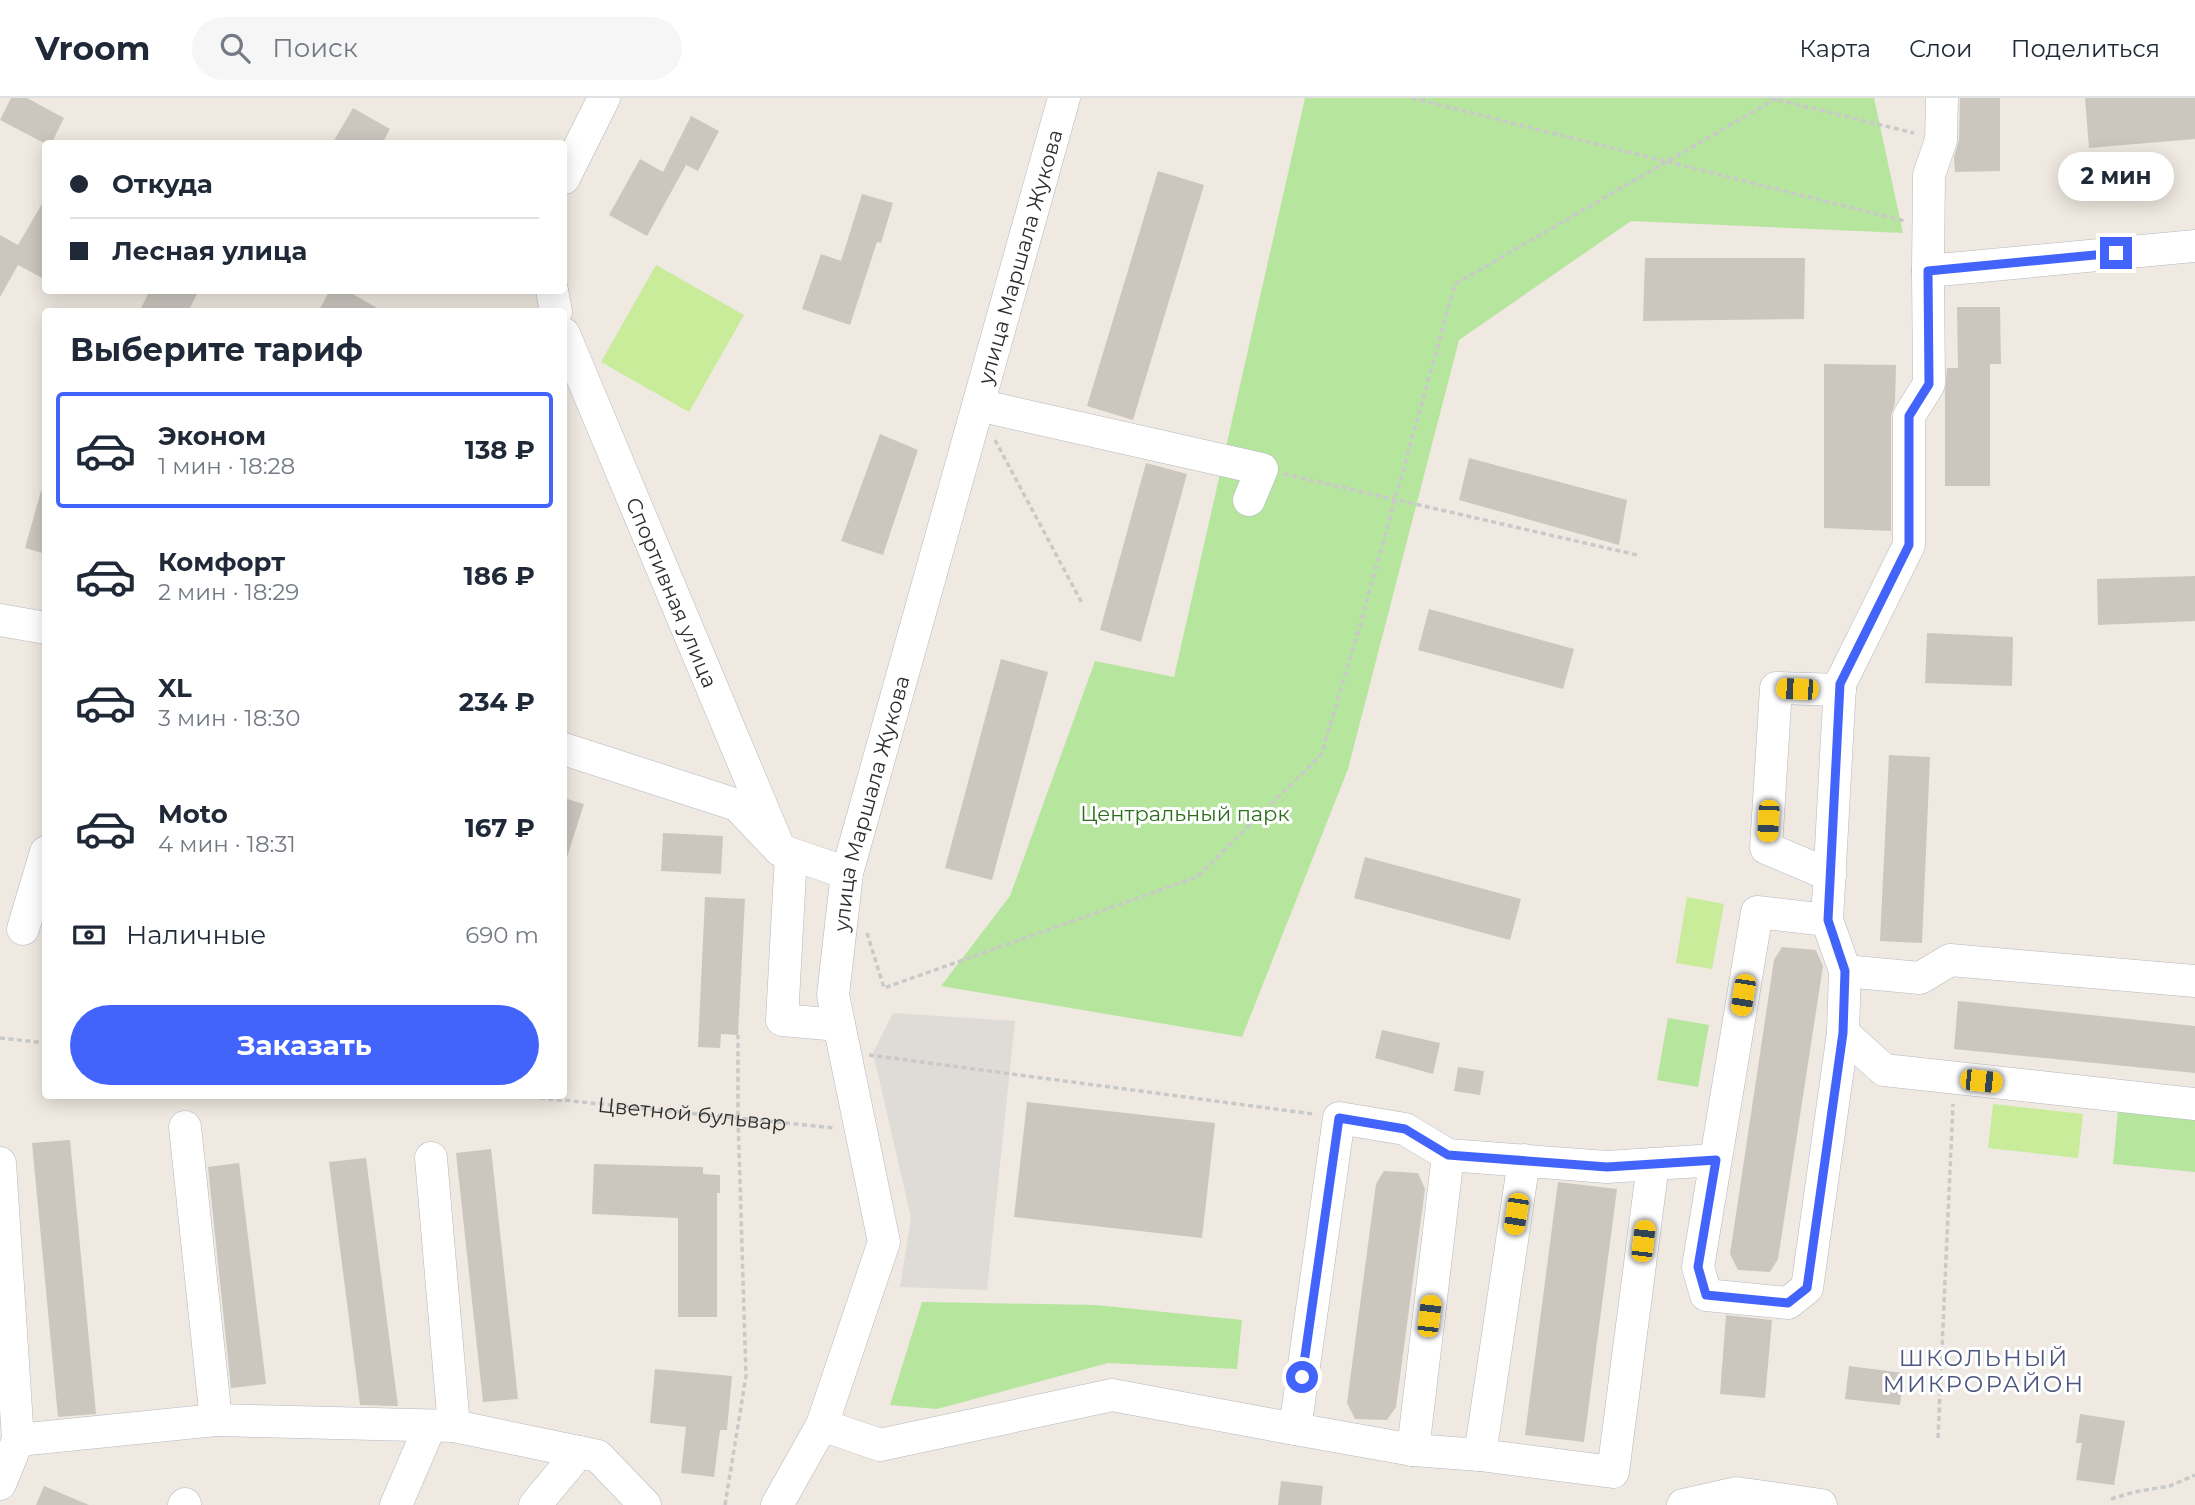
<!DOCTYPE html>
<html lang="ru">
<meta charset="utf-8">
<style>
:root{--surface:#fff;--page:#f6f6f7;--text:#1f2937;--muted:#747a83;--line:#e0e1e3;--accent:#4264fb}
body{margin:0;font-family:Montserrat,sans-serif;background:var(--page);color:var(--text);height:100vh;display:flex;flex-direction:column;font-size:26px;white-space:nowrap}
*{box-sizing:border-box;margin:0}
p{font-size:23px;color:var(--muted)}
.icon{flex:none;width:38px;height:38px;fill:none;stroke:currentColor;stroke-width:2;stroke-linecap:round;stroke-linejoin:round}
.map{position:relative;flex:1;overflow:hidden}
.sheet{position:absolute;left:42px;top:210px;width:525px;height:791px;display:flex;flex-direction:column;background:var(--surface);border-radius:7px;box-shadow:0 4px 18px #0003}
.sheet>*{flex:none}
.banner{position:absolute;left:42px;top:42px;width:525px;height:154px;border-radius:7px;box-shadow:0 4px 18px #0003;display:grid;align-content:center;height:154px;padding:0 28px;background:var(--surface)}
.end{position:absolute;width:32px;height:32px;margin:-16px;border:9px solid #4264fb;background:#fff;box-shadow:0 0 0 4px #fff}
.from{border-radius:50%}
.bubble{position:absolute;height:49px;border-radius:24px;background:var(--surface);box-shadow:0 4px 18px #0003;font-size:23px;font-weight:700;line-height:49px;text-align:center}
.car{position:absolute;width:21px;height:42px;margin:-21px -10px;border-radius:9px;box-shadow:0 0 5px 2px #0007;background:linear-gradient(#f5c518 24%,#345 0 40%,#f5c518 0 76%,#345 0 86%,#f5c518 0)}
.banner b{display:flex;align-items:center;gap:24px;height:66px;font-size:26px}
.banner b+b{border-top:2px solid var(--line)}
.banner i{width:18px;height:18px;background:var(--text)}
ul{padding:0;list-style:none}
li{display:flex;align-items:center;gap:21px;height:116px;margin:0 14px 10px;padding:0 14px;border:4px solid transparent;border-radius:7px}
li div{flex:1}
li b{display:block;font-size:26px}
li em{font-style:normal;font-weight:700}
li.active{border-color:var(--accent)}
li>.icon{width:63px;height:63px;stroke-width:1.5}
h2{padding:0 28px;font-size:32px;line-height:84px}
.pay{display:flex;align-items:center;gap:18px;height:77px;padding:0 28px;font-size:26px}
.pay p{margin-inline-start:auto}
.button{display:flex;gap:14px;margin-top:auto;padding:14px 28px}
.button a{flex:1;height:80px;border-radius:42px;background:var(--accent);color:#fff;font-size:28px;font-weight:700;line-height:80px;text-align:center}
header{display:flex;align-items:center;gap:42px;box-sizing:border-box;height:98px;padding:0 35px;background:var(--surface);border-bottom:2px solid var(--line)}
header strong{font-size:33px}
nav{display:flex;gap:38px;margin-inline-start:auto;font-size:24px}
.search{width:490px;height:63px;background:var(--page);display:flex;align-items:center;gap:18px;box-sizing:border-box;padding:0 24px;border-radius:38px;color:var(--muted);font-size:26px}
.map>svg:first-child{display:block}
</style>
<header>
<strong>Vroom</strong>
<div class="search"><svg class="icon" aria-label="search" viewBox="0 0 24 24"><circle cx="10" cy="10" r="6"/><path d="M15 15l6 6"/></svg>Поиск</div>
<nav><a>Карта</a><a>Слои</a><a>Поделиться</a></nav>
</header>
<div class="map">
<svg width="2195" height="1407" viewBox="0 0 2195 1407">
<rect width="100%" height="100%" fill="#efe9e1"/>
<g fill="#b6e59e">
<path d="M1305 0H1874L1903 135 1631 123 1459 242 1348 671 1242 939 941 888 1010 798 1095 563 1174 579Z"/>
<path d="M1668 920 1709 927 1698 989 1657 982Z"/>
<path d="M2118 1013 2195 1020V1074L2113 1066Z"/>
<path d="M922 1204 1096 1207 1242 1222 1237 1271 1108 1265 937 1311 890 1307Z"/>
</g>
<g fill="#c9ec9a">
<path d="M656 167 744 217 689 314 601 264Z"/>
<path d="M1687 799 1724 806 1712 871 1676 865Z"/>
<path d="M1993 1006 2083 1016 2078 1060 1988 1050Z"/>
</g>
<path fill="#dfdcd8" d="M893 915 1015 923 987 1192 900 1189 911 1120 873 955Z"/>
<g fill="#cbc7bf">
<path d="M11 0H27L64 20 51 46H46L0 22Z"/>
<path d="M1960 0H2000V73L1955 74 1954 59 1959 42Z"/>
<path d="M2085 0H2195V41L2089 50Z"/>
<path d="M353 10 390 31 382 46H332Z"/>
<path d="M691 18 719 33 698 73 686 67 647 138 609 117 640 61 663 74Z"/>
<path d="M1158 73 1204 87 1133 322 1087 308Z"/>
<path d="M862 96 893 105 881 145 877 144 850 227 802 211 821 156 841 163Z"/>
<path d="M46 99V182L18 167 0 199V137L18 147Z"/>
<path d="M1645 160H1805L1804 221 1643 223Z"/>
<path d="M150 192H199L188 214H139Z"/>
<path d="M330 192H346L384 214H318Z"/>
<path d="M1957 209H2000L2001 266H1990V388H1945V294L1947 270H1958Z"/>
<path d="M1824 266 1896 267 1895 305 1891 318V433L1824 430Z"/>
<path d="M880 336 918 352 883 457 841 443Z"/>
<path d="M1469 360 1627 402 1619 447 1459 402Z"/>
<path d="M1146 365 1187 376 1141 544 1100 532Z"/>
<path d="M41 393 46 394V456L25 450Z"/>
<path d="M2195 478V523L2098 527 2097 481Z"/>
<path d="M1429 511 1574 551 1563 591 1418 552Z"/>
<path d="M1927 535 2013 539 2012 588 1925 585Z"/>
<path d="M1001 561 1048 574 992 782 945 770Z"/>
<path d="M1889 657 1930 659 1922 845 1880 843Z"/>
<path d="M564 700 584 706 567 759 564 758Z"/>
<path d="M663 735 723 738 721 776 661 773Z"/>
<path d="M1365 759 1521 801 1510 842 1354 800Z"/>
<path d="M705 799 745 801 738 937 721 936 720 950 698 949Z"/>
<path d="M1782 849 1816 852 1823 868 1778 1161 1770 1174 1738 1172 1730 1156 1774 862Z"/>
<path d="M1958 903 2195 928V975L1954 951Z"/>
<path d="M1382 932 1440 945 1433 976 1375 960Z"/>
<path d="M1458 969 1484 973 1480 997 1454 993Z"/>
<path d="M1027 1004 1215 1025 1202 1140 1014 1119Z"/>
<path d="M70 1042 96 1316 58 1319 32 1045Z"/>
<path d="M491 1051 518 1301 483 1304 456 1055Z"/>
<path d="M366 1060 398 1308H395L360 1307 329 1064Z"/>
<path d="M239 1065 266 1286 231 1290 208 1069Z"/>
<path d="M594 1066 703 1069V1076L720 1077V1095H717V1219H678V1120L592 1116Z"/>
<path d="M1384 1073 1418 1075 1425 1091 1396 1309 1387 1322 1355 1321 1347 1305 1376 1086Z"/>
<path d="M1558 1084 1617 1091 1584 1344 1525 1337Z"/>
<path d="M1726 1217 1772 1222 1765 1300 1720 1296Z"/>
<path d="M1849 1268 1904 1275 1900 1307 1845 1301Z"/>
<path d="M655 1271 732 1278 727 1332H720L714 1379 681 1375 686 1329 650 1325Z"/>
<path d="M2080 1316 2125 1323 2114 1387 2076 1382 2082 1345H2076Z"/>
<path d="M1281 1383 1323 1388 1321 1407H1278Z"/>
<path d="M44 1388 89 1407H36Z"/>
</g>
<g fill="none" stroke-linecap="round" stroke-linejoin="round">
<g stroke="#b4b7c1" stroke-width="33">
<g id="minor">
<path d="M1942 0 1941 42 1929 77 1928 173 2195 148"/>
<path d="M564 80 604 0"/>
<path d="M552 192 556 214"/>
<path id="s2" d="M564 236 780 752"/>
<path d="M978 307 1262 371 1249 402"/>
<path d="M0 522 46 530"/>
<path d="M564 651 737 707 780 752 847 775"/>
<path d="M791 756 782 922 839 927"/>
<path d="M1830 777 1766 750 1776 590 1840 592"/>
<path d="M1827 822 1757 814 1698 1169 1706 1197 1788 1205 1807 1190 1843 935 1845 873 1827 822 1840 586 1909 447V318L1929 286 1928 173"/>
<path d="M23 831 46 754"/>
<path d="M1845 873 1920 880 1950 862 2195 883"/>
<path d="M1843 935 1884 972 2195 1006"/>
<path d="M185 1029 216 1322"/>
<path d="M431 1060 454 1328"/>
<path d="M1524 1062 1480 1357 1413 1352 1448 1057 1607 1069 1715 1062"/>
<path d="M0 1065 18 1342"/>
<path d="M822 1327 880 1347 1112 1297 1295 1331"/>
<path d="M1413 1352 1295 1331 1339 1020 1405 1031 1448 1057"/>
<path d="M1480 1357 1613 1374 1653 1066"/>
<path d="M0 1386 18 1342 216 1322 454 1328 598 1358 645 1407"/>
<path d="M184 1407 185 1406"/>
<path d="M396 1407 430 1328"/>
<path d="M535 1407 579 1354"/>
<path id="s3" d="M777 1407 822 1327 884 1144 833 897 847 775 1064 0"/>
<path d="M1683 1407 1736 1395 1821 1407"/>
</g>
</g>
<g stroke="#c9c9c9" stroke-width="3.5" stroke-dasharray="5 3.5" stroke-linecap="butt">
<path d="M1412 0 1905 123"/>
<path d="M1770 0 1914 35"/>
<path d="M995 342 1083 507"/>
<path d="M1284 376 1637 457"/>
<path d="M867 835 884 890 1197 779 1321 657 1359 531 1455 186 1777 0"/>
<path d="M0 940 46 945"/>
<path d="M869 957 1313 1016"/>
<path id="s1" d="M523 998 834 1030"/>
<path d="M1938 1340 1953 1006"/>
<path d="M2111 1401 2134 1394 2170 1388 2195 1377"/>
<path d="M725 1407 746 1278 738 1021V937"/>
</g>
<use href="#minor" stroke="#fff" stroke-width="32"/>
</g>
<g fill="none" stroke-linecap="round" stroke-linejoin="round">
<path stroke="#4264fb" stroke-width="9" d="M1302 1279 1339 1020 1405 1031 1448 1057 1607 1069 1716 1062 1698 1169 1706 1197 1788 1205 1807 1190 1843 935 1845 873 1828 822 1840 586 1909 447V318L1929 286 1928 173 2116 155"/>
</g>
<g text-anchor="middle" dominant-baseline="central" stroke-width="6" stroke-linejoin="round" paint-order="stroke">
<g font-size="21" fill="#2e2e2e" stroke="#fff">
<text stroke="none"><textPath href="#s3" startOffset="1300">улица Маршала Жукова</textPath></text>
<text stroke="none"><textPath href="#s2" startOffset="280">Спортивная улица</textPath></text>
<text stroke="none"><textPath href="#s3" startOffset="733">улица Маршала Жукова</textPath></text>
<text stroke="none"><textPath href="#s1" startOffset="170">Цветной бульвар</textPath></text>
</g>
<g font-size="21" fill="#2c6e1b" stroke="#fff">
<text x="1185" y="715">Центральный парк</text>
</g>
<g font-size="23" letter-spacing="2" fill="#4d5680" stroke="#fff">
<text x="1984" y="1260">ШКОЛЬНЫЙ<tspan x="1984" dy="26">МИКРОРАЙОН</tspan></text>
</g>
</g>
</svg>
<i class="end from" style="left:1302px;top:1279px"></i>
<i class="end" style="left:2116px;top:155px"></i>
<div class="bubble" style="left:2058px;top:54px;width:116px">2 мин</div>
<i class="car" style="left:1797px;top:591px;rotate:272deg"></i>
<i class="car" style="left:1768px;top:723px;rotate:183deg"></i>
<i class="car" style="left:1743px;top:897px;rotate:189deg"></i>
<i class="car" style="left:1981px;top:983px;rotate:96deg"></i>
<i class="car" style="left:1516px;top:1116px;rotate:189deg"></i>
<i class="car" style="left:1643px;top:1143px;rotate:7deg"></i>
<i class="car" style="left:1429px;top:1218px;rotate:7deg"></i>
<div class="banner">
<b><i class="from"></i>Откуда</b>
<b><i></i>Лесная улица</b>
</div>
<section class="sheet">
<h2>Выберите тариф</h2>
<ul>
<li class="active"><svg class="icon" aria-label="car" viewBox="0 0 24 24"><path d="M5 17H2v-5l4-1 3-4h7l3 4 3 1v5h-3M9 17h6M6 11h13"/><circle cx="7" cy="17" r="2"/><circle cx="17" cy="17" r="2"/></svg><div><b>Эконом</b><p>1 мин · 18:28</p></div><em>138 ₽</em></li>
<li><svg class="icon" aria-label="car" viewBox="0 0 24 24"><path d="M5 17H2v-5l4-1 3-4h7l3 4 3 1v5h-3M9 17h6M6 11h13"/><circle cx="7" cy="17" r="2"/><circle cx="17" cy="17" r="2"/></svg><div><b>Комфорт</b><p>2 мин · 18:29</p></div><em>186 ₽</em></li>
<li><svg class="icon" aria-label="car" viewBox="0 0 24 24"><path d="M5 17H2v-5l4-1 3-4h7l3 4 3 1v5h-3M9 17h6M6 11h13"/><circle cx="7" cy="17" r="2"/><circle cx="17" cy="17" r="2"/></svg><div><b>XL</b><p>3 мин · 18:30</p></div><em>234 ₽</em></li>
<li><svg class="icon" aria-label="car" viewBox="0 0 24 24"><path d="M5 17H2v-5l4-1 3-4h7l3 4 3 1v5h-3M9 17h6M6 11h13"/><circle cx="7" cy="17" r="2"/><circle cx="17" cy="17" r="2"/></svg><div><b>Moto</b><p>4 мин · 18:31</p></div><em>167 ₽</em></li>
</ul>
<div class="pay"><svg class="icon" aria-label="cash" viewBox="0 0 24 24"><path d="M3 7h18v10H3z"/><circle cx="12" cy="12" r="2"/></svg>Наличные<p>690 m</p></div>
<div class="button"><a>Заказать</a></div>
</section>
</div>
